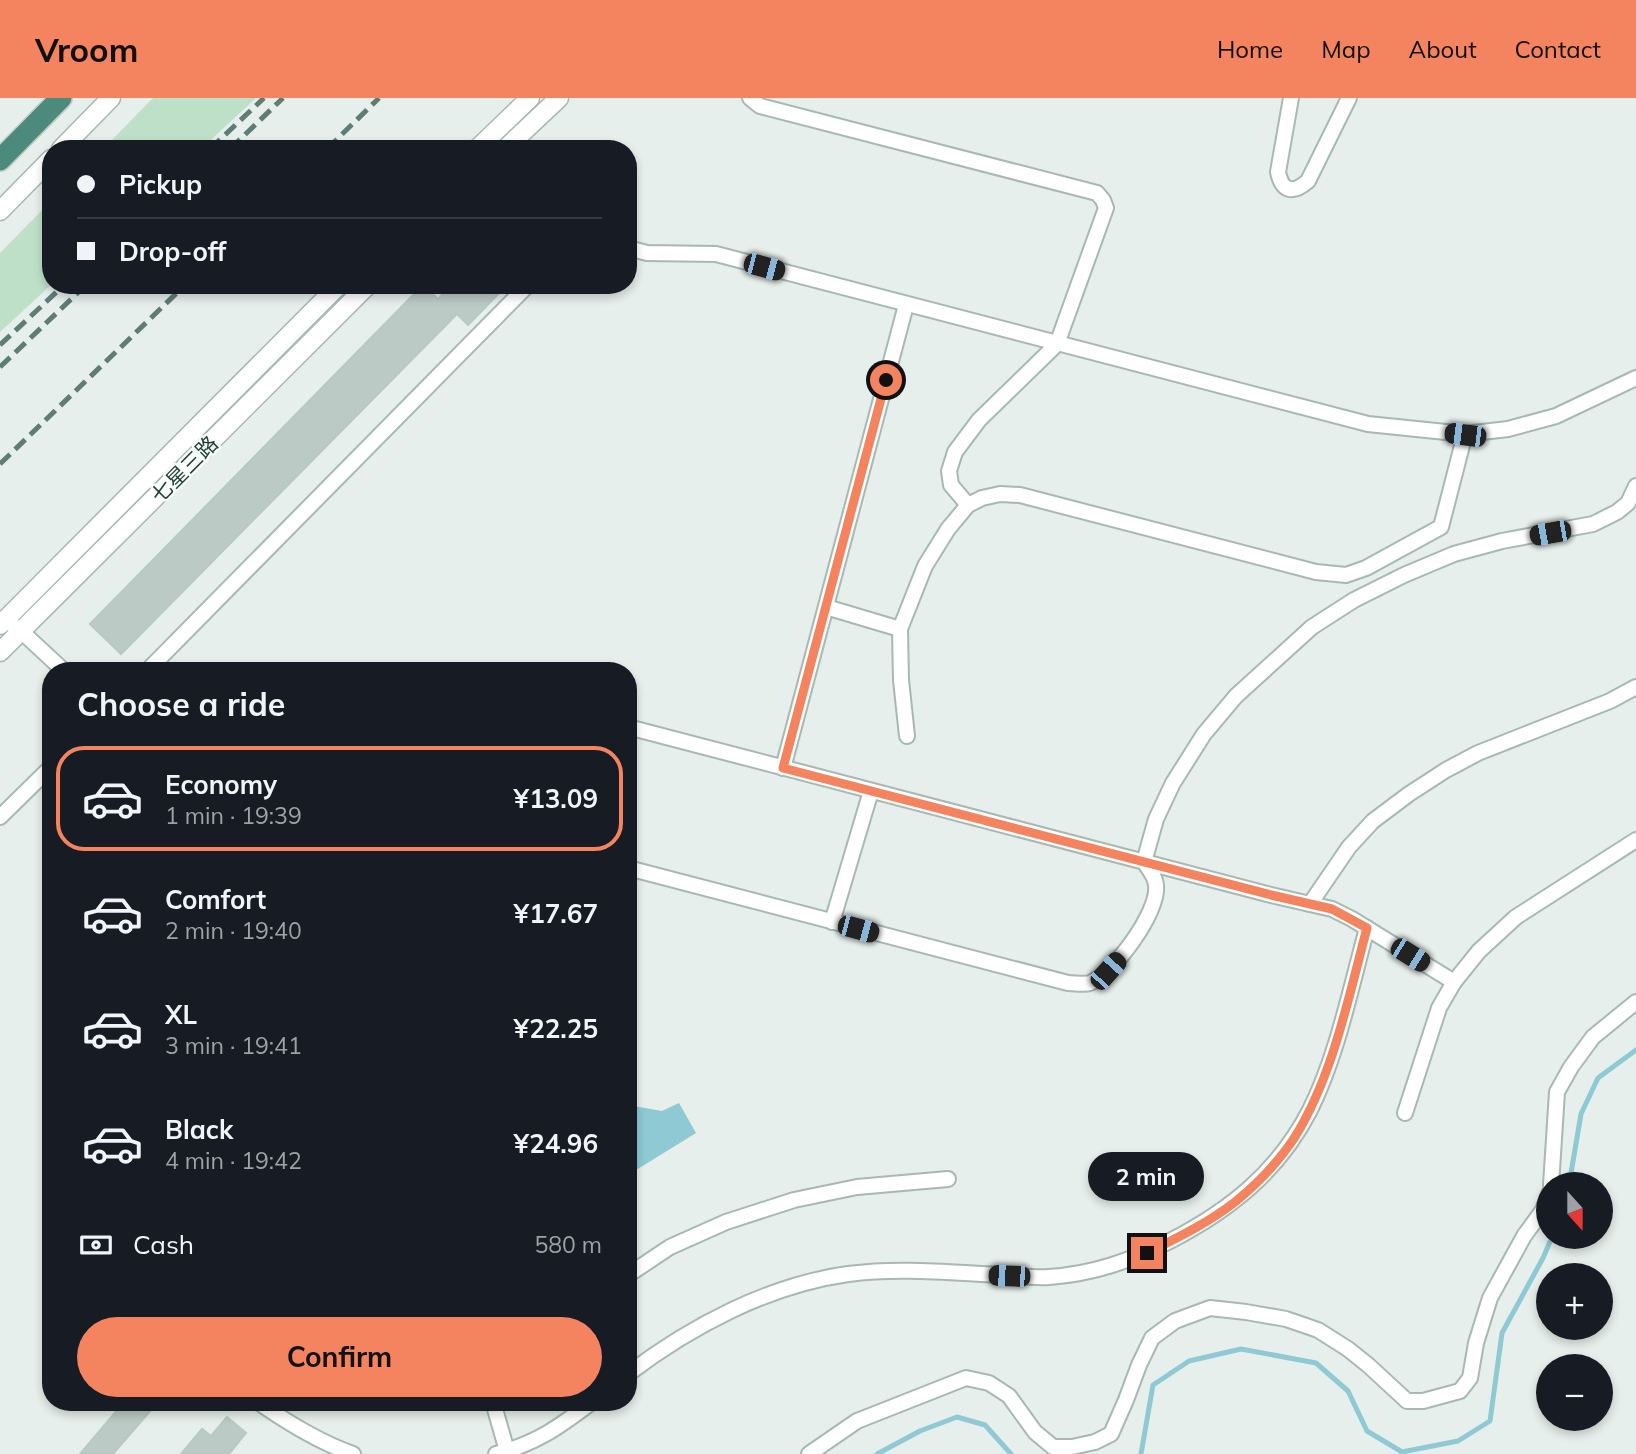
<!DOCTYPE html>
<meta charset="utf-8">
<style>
:root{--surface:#171b24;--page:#242831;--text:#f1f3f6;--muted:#9ea1a6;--line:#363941;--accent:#f4845f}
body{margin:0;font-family:Mulish,"Noto Sans SC",sans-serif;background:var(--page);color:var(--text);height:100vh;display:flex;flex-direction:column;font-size:26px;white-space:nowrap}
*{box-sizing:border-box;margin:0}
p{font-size:23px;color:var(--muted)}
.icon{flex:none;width:38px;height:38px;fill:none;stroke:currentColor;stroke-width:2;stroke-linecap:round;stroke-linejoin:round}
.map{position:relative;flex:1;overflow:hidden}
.drawer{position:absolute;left:42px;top:564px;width:595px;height:749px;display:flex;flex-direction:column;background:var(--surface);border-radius:28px;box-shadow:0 4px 10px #0003}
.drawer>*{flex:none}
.banner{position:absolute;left:42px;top:42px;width:595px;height:154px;border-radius:28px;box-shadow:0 4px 10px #0003;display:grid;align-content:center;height:154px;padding:0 35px;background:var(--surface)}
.needle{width:46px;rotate:159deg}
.buttons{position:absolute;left:1536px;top:1074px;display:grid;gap:14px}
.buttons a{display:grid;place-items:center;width:77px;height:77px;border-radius:50%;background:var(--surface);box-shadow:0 4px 10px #0003;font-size:35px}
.end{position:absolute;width:32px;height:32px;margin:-16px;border:9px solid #f4845f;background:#111;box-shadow:0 0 0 4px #111}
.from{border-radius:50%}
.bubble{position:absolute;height:49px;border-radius:24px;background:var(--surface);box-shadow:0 4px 10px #0003;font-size:23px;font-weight:700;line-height:49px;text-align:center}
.car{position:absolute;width:21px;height:42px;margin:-21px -10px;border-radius:9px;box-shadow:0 0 5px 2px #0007;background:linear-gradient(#222 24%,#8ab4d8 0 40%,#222 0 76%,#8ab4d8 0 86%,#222 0)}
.banner b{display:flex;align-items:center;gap:24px;height:66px;font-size:26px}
.banner b+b{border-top:2px solid var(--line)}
.banner i{width:18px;height:18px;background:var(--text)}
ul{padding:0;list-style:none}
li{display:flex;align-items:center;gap:21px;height:105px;margin:0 14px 10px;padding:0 21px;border:4px solid transparent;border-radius:28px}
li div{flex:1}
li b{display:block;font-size:26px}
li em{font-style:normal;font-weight:700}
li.active{border-color:var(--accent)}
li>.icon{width:63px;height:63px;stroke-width:1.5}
h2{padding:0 35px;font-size:32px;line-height:84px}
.pay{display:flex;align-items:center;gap:18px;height:77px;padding:0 35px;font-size:26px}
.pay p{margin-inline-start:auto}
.primary-button{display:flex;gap:14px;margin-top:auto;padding:14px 35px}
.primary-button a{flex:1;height:80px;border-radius:42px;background:var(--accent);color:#111;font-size:28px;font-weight:700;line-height:80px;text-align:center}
header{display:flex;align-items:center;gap:42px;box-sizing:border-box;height:98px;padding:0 35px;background:var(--accent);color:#111}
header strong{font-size:33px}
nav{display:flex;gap:38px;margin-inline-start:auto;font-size:24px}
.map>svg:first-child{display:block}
</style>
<header>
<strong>Vroom</strong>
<nav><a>Home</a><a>Map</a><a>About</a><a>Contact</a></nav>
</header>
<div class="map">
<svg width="1636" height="1356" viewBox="0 0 1636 1356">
<rect width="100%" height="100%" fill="#e6efeb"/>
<g fill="#bfe0c8">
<path d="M153 0H256L201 51H103Z"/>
<path d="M51 103V187L0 234V155Z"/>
</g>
<path fill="#8ec9d4" d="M679 1005 696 1035 628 1077V1007L662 1013Z"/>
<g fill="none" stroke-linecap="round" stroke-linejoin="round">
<g stroke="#8ec9d4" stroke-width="5">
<path d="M1569 1087 1581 1016 1598 980 1636 952"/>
<path d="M877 1356 920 1333 957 1319 985 1327 1011 1356"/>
<path d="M1141 1356 1153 1287 1189 1263 1241 1251 1316 1265 1348 1293 1367 1333 1402 1354 1458 1343 1490 1323 1502 1235 1543 1160 1552 1139"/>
</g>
</g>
<g fill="#bbcac4" stroke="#b8c9c2" stroke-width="2">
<path d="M423 187 438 201 451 187H507L468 227 457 216 121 556 90 526Z"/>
<path d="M124 1304H158L113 1356H80Z"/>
<path d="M227 1319 246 1335 229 1356H181L202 1331 211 1338Z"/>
</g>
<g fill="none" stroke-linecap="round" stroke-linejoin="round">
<g stroke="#a8b8b2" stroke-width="18">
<g id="minor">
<path d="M750 0 760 8 1097 95 1103 102 1106 110 1057 246 979 322 955 354 949 373 951 387 968 407"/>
<path d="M1291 0 1278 74C1282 94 1293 96 1308 83L1349 0"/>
<path d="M628 150 647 155 716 156 1368 326 1465 336 1508 331 1556 318 1636 280"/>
<path d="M826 509 900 531"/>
<path d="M6 522 21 533 63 572"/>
<path d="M148 572 528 187"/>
<path d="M628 629 1271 797 1332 811 1352 821 1454 884"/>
<path d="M907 638 901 582 900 531 925 468 948 431 968 407 982 400 1000 396 1020 397 1316 474 1346 477 1366 470 1441 429 1465 336"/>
<path d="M783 670 906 207"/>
<path d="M0 719 51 669"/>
<path d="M628 770 1068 885C1075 885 1084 887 1090 885 1114 875 1159 814 1156 788 1156 780 1149 771 1144 764L1156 721 1173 685 1204 636 1236 598 1312 529 1354 502 1404 477 1454 456 1502 443 1593 426 1617 414 1628 405 1636 388"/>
<path d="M1310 806 1349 749 1373 723 1409 696 1446 672 1478 655 1610 603 1636 589"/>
<path d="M832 824 871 693"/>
<path d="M1405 1015 1439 910 1454 884 1479 853 1516 819 1636 742"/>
<path d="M1551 1087 1557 994 1571 969 1593 939 1636 904"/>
<path d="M628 1177 670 1149 726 1124 794 1102 857 1089 948 1081"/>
<path d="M628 1276C691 1228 769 1187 848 1176 901 1169 954 1175 1007 1177 1021 1178 1035 1180 1049 1179 1093 1176 1130 1163 1170 1143 1230 1112 1278 1074 1310 1012 1337 958 1351 889 1367 830"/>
<path d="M258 1304C288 1325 319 1344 353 1356"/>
<path d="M493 1304 507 1353"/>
<path d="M496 1356C537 1345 559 1329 592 1304"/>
<path d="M809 1356 857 1323 966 1280 989 1285 1009 1298 1035 1334 1053 1349H1072L1095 1344 1111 1336 1126 1302 1139 1267 1152 1240 1175 1223 1210 1210 1246 1214 1286 1221 1318 1232 1348 1251 1368 1267 1407 1303H1423L1460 1293 1470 1280 1476 1245 1490 1200 1524 1138 1543 1112 1549 1096"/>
</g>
</g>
<g stroke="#a8b8b2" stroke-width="21">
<g id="tertiary">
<path d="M61 51 111 0"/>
<path d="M477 51 530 0"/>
<path d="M505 51 559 0"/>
<path d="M0 113 51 61"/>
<path d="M0 527 339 187"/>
<path d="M0 554 368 187"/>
</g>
</g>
<g stroke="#c2cac8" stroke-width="24">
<path id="trunk" d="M0 62 61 0"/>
</g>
<use href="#minor" stroke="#fff" stroke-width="14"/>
<use href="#tertiary" stroke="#fff" stroke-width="18"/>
<use href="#trunk" stroke="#4c8a7c" stroke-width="21"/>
<g stroke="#5f7d75" stroke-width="5" stroke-dasharray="14 7" stroke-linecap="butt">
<path d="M210 51 264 0"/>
<path d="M230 51 283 0"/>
<path d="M327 51 379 0"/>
<path d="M0 247 64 187"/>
<path d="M0 269 86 187"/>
<path d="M0 366 185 187"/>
</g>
</g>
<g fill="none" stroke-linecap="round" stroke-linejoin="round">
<path stroke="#f4845f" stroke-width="9" d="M886 282 783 670 1271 797 1332 811 1367 830C1348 901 1333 979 1293 1042 1278 1064 1256 1087 1235 1104 1208 1125 1177 1140 1147 1155"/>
</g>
<g text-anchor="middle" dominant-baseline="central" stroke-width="5" stroke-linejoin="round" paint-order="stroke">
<g font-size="21" fill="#24423a" stroke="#f7fbf9">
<text transform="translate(184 371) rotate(-45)">七星三路</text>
</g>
</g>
</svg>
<div class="buttons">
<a><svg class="needle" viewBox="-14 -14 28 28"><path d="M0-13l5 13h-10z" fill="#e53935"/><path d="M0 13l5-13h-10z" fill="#9ea1a6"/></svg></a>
<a>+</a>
<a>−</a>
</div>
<i class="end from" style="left:886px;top:282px"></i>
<i class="end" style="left:1147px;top:1155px"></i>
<div class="bubble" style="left:1088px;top:1054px;width:116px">2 min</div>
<i class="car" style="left:764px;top:169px;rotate:105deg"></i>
<i class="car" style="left:1465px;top:337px;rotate:277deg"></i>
<i class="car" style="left:1550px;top:435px;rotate:260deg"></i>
<i class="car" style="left:858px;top:831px;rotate:105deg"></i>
<i class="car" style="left:1410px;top:857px;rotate:122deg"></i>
<i class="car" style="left:1108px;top:873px;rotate:42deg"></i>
<i class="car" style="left:1009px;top:1178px;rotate:272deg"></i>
<div class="banner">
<b><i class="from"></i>Pickup</b>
<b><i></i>Drop-off</b>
</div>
<section class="drawer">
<h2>Choose a ride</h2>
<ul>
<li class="active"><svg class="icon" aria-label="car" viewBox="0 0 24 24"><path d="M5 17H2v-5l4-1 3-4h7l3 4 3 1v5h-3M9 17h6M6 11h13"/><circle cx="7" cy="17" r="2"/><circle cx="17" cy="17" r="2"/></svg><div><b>Economy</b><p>1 min · 19:39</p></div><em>¥13.09</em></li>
<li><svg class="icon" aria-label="car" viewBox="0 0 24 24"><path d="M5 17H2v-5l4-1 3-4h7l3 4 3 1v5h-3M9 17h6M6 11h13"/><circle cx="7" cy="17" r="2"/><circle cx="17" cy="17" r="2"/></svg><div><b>Comfort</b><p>2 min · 19:40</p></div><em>¥17.67</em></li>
<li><svg class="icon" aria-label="car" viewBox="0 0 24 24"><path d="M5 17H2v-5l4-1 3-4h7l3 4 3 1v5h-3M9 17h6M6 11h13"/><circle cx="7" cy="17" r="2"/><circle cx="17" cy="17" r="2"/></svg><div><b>XL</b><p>3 min · 19:41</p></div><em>¥22.25</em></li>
<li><svg class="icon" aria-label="car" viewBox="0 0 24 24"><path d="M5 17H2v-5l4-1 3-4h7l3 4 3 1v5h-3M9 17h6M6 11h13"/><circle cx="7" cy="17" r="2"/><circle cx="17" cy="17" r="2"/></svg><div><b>Black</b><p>4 min · 19:42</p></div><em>¥24.96</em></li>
</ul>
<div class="pay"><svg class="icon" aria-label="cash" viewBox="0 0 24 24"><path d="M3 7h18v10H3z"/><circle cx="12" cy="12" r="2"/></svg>Cash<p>580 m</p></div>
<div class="primary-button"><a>Confirm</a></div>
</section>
</div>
